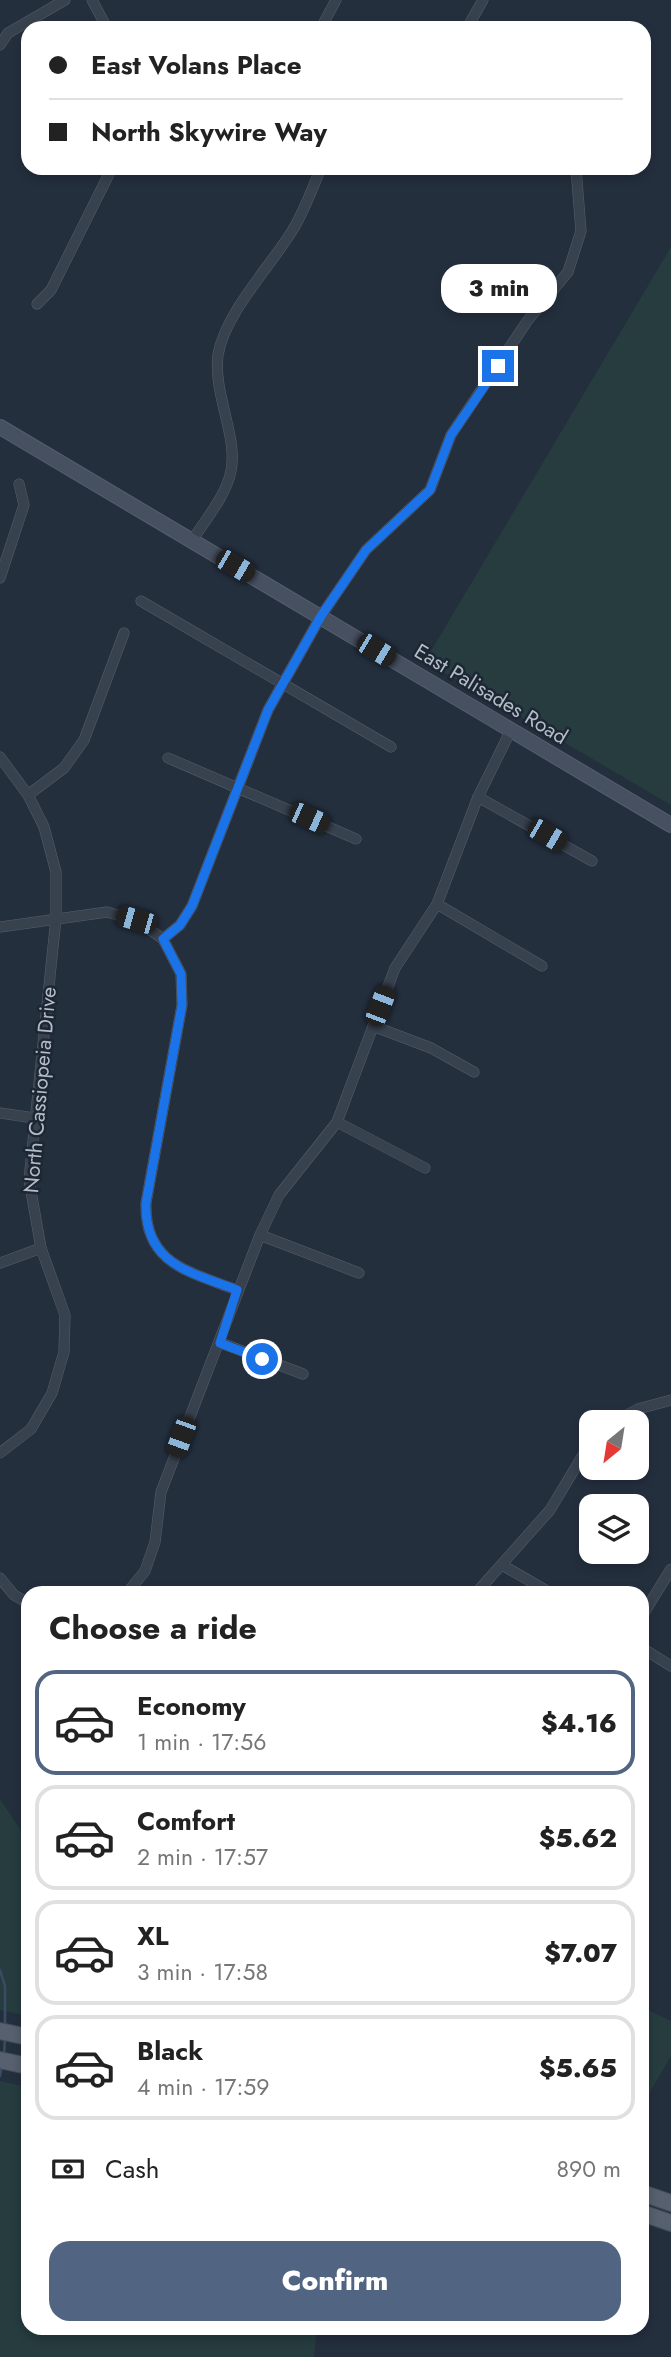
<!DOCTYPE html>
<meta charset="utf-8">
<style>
:root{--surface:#fff;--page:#f6f6f6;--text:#222;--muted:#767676;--line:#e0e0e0;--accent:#516482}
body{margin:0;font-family:Jost,sans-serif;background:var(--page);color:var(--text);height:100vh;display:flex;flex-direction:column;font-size:26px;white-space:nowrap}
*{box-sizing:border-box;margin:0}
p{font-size:23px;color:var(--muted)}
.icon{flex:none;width:38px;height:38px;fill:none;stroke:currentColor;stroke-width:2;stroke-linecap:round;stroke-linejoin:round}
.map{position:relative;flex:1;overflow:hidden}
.drawer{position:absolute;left:21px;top:1586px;width:628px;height:749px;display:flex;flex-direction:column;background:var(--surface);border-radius:21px;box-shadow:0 4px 10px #0003}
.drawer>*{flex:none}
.banner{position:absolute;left:21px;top:21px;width:630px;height:154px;border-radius:21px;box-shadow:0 4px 10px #0003;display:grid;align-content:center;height:154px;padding:0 28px;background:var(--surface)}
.needle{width:46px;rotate:210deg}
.buttons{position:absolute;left:579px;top:1410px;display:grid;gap:14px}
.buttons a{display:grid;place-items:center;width:70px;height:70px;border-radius:14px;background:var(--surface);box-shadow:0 4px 10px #0003;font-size:35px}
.end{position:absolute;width:32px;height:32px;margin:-16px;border:9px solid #1a73e8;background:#fff;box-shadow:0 0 0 4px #fff}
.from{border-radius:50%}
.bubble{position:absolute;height:49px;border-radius:21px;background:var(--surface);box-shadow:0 4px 10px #0003;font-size:23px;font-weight:800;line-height:49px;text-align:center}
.car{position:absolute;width:21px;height:42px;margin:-21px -10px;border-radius:9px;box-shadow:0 0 5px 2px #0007;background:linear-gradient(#222 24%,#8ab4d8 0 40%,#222 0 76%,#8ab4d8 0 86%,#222 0)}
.banner b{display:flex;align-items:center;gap:24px;height:66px;font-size:26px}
.banner b+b{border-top:2px solid var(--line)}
.banner i{width:18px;height:18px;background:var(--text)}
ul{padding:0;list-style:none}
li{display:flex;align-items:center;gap:21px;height:105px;margin:0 14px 10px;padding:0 14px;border:4px solid var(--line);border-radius:21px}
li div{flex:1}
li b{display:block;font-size:26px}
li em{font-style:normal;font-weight:800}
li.on{border-color:var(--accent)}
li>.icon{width:63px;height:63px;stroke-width:1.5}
h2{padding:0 28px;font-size:32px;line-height:84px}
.pay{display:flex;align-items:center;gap:18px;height:77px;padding:0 28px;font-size:26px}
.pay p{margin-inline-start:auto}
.action{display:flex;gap:14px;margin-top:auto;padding:14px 28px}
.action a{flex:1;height:80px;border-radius:21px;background:var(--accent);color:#fff;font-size:28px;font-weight:800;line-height:80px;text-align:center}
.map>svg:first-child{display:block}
</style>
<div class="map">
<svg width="671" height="2357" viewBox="0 0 671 2357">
<rect width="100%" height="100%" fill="#242f3e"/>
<g fill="#263c3f">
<path d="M671 247V805L425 661Z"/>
<path d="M0 1799 28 1841V2016L0 2010Z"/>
<path d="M642 2007 671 2021V2056L642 2106Z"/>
<path d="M0 2081 28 2087V2328H317L314 2357H0Z"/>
</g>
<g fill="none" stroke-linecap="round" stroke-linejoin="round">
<g stroke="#394c67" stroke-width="2.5">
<path d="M0 1970 5 1986V2025"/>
<path d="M4 2056 5 2038"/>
<path d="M0 2076 2 2066"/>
</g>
<g stroke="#565f6c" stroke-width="11">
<g id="street">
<path d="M92 0 107 28"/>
<path d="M321 28 336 0"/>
<path d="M467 28 483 0"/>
<path d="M0 45 8 33 65 0"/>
<path d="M37 304 51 290 112 168"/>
<path d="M192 541C205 520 226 496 231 471 238 436 213 394 218 355 225 313 270 267 292 231 304 212 312 189 321 168"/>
<path d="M0 578 24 505 19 484"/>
<path d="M141 601 391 747"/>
<path d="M0 757 28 795 44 827 56 872V918L29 1180 41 1248 65 1315 64 1352 52 1393 31 1429 0 1453"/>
<path d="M168 758 356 839"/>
<path d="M28 795 64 768 84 740 124 633"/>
<path d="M478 797 592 861"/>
<path d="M437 904 542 966"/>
<path d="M0 927 107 912 136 920 163 939 181 974 182 1005 146 1203C144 1264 190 1272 237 1290"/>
<path d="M163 939 180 925 192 906 268 710 321 616 366 550 430 490 451 435 528 320 568 272 581 231 576 168"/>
<path d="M373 1026 431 1048 474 1072"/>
<path d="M0 1113 34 1118"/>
<path d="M337 1122 425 1168"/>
<path d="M260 1235 359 1273"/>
<path d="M0 1263 41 1248"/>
<path d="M221 1343 303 1374"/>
<path d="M612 1423 638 1409 671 1400"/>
<path d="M502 1565 549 1592"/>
<path d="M0 1578 14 1595 28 1603"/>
<path d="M128 1592 145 1571 155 1542 161 1492 260 1235 279 1195 337 1122 395 968 437 904 478 797 511 730"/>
<path d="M477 1592 550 1510 592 1440"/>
<path d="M642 1616 671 1569"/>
<path d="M642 1648 671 1666"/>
</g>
</g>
<g stroke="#565f6c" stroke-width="16">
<path id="secondary" d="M0 427 671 825"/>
</g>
<g stroke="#414a57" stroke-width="18">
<g id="primary">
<path d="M0 2031 28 2037"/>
<path d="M0 2060 28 2066"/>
<path d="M642 2193 671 2203"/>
<path d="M642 2213 671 2223"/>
</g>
</g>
<use href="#street" stroke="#38414e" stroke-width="10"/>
<use href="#secondary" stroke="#465061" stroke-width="14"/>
<use href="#primary" stroke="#56606e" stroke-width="16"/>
</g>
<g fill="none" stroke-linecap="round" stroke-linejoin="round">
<path stroke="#1a73e8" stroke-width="9" d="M262 1359 220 1343 237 1290C190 1272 144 1264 146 1203L182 1005 181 974 163 939 180 925 192 906 268 710 321 616 366 550 430 490 451 435 498 366"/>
</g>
<g text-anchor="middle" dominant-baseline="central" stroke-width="5" stroke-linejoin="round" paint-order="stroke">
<g font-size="21" fill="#b4bcc9" stroke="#1d2633">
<text transform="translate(491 694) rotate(31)">East Palisades Road</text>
<text transform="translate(40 1090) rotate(-85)">North Cassiopeia Drive</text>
</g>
</g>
</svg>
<div class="buttons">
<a><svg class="needle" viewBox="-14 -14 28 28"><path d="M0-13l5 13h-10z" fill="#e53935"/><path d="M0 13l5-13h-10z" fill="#767676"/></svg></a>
<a><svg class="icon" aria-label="layers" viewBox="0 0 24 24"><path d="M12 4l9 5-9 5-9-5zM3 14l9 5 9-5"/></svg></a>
</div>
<i class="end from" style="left:262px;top:1359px"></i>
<i class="end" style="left:498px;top:366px"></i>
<div class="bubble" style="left:441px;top:264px;width:116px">3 min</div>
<i class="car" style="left:235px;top:566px;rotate:120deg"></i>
<i class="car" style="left:376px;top:650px;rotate:121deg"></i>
<i class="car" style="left:309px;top:818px;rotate:114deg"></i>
<i class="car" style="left:547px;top:835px;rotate:120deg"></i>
<i class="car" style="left:136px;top:920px;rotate:286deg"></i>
<i class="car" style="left:380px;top:1006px;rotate:21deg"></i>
<i class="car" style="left:181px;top:1437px;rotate:200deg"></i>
<div class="banner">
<b><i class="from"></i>East Volans Place</b>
<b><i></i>North Skywire Way</b>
</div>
<section class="drawer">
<h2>Choose a ride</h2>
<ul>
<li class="on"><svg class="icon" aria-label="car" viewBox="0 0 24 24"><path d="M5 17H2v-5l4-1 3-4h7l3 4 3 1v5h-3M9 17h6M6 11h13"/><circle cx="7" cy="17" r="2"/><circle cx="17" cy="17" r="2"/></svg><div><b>Economy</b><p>1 min · 17:56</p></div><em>$4.16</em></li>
<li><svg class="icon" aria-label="car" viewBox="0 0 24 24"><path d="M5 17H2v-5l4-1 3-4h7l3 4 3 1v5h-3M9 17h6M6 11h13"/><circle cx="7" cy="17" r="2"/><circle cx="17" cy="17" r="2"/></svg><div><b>Comfort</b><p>2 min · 17:57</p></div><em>$5.62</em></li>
<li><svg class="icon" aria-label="car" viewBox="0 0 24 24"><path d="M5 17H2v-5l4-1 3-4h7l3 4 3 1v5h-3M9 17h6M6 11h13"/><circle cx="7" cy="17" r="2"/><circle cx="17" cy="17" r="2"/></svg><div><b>XL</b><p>3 min · 17:58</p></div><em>$7.07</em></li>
<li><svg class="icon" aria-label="car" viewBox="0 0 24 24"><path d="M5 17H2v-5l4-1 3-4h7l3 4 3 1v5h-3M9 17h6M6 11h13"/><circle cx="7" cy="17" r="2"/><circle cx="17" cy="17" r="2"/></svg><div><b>Black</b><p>4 min · 17:59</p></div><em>$5.65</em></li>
</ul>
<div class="pay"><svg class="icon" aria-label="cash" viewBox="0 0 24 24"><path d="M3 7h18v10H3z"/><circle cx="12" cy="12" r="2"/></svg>Cash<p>890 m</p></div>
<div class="action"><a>Confirm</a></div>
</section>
</div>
